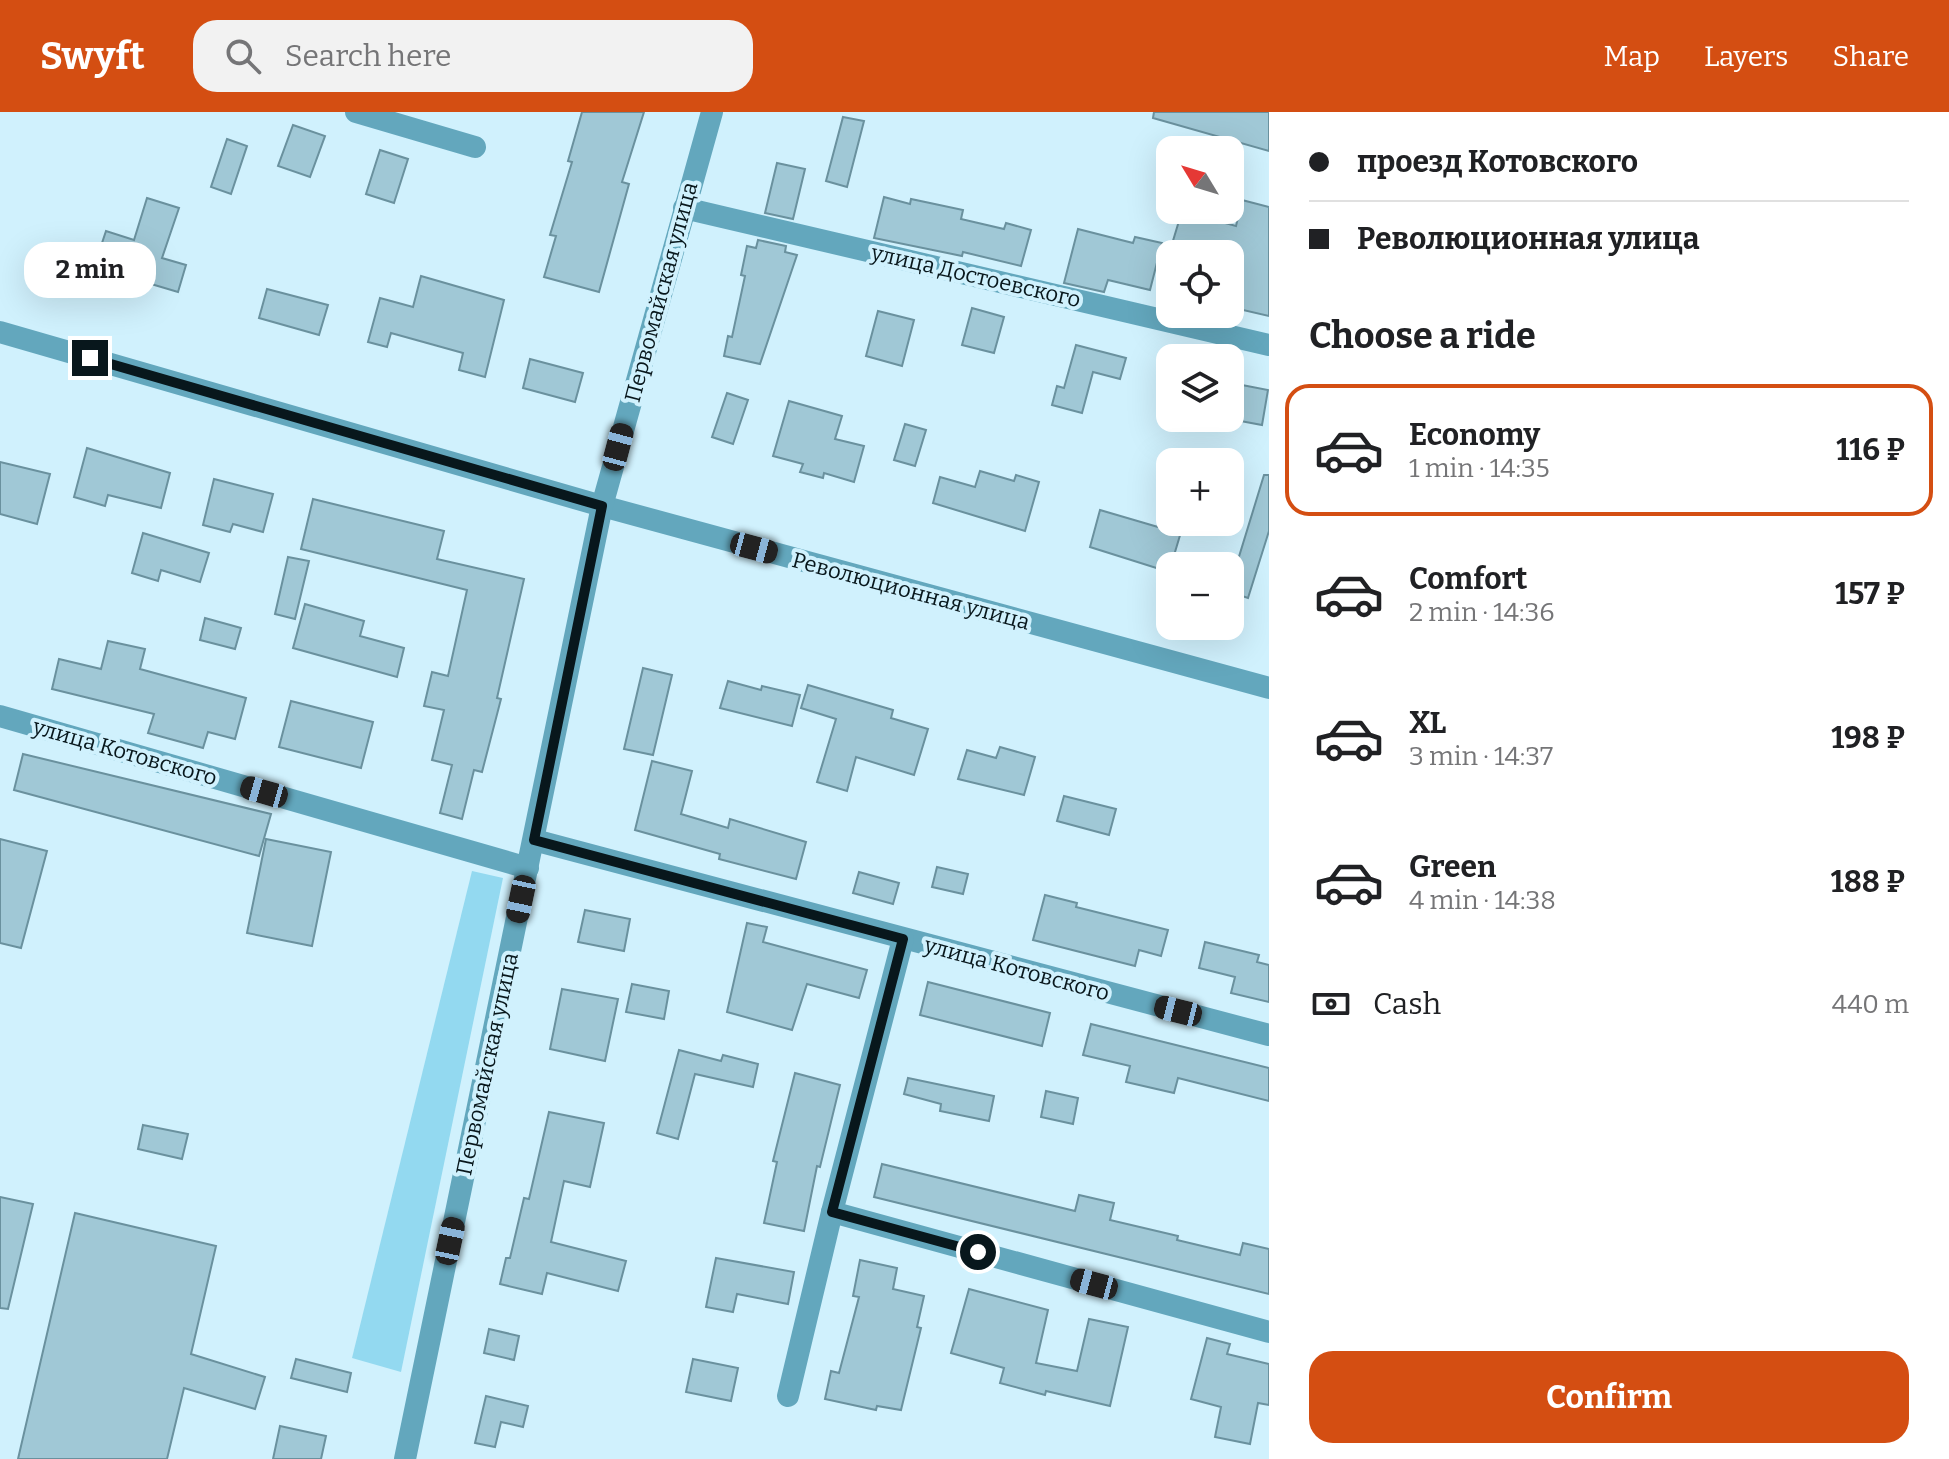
<!DOCTYPE html>
<meta charset="utf-8">
<style>
:root{--surface:#fff;--page:#f2f2f2;--text:#202124;--muted:#757577;--line:#e0e0e0;--accent:#d44e12}
body{margin:0;font-family:Bitter,serif;background:var(--page);color:var(--text);height:100vh;display:flex;flex-direction:column;font-size:30px;white-space:nowrap}
*{box-sizing:border-box;margin:0}
p{font-size:26px;color:var(--muted)}
.icon{flex:none;width:44px;height:44px;fill:none;stroke:currentColor;stroke-width:2;stroke-linecap:round;stroke-linejoin:round}
.map{position:relative;flex:1;overflow:hidden}
.drawer{display:flex;flex-direction:column;background:var(--surface);width:680px}
.drawer>*{flex:none}
.guide{display:grid;align-content:center;height:176px;padding:0 40px;background:var(--surface)}
.needle{width:52px;rotate:308deg}
.fabs{position:absolute;left:1156px;top:24px;display:grid;gap:16px}
.fabs a{display:grid;place-items:center;width:88px;height:88px;border-radius:16px;background:var(--surface);box-shadow:0 8px 32px #0002;font-size:40px}
.end{position:absolute;width:36px;height:36px;margin:-18px;border:10px solid #08171c;background:#fff;box-shadow:0 0 0 4px #fff}
.from{border-radius:50%}
.bubble{position:absolute;height:56px;border-radius:24px;background:var(--surface);box-shadow:0 8px 32px #0002;font-size:26px;font-weight:700;line-height:56px;text-align:center}
.car{position:absolute;width:24px;height:48px;margin:-24px -12px;border-radius:10px;box-shadow:0 0 6px 2px #0007;background:linear-gradient(#222 24%,#8ab4d8 0 40%,#222 0 76%,#8ab4d8 0 86%,#222 0)}
.guide b{display:flex;align-items:center;gap:28px;height:76px;font-size:30px}
.guide b+b{border-top:2px solid var(--line)}
.guide i{width:20px;height:20px;background:var(--text)}
ul{padding:0;list-style:none}
li{display:flex;align-items:center;gap:24px;height:132px;margin:0 16px 12px;padding:0 24px;border:4px solid transparent;border-radius:24px}
li div{flex:1}
li b{display:block;font-size:30px}
li em{font-style:normal;font-weight:700}
li.active{border-color:var(--accent)}
li>.icon{width:72px;height:72px;stroke-width:1.5}
h2{padding:0 40px;font-size:36px;line-height:96px}
.pay{display:flex;align-items:center;gap:20px;height:88px;padding:0 40px;font-size:30px}
.pay p{margin-inline-start:auto}
.cta{display:flex;gap:16px;margin-top:auto;padding:16px 40px}
.cta a{flex:1;height:92px;border-radius:24px;background:var(--accent);color:#fff;font-size:32px;font-weight:700;line-height:92px;text-align:center}
header{display:flex;align-items:center;gap:48px;box-sizing:border-box;height:112px;padding:0 40px;background:var(--accent);color:#fff}
header strong{font-size:38px}
nav{display:flex;gap:44px;margin-inline-start:auto;font-size:28px}
.search{width:560px;height:72px;background:var(--page);display:flex;align-items:center;gap:20px;box-sizing:border-box;padding:0 28px;border-radius:24px;color:var(--muted);font-size:30px}
main{display:flex;flex:1;min-height:0}
.map>svg:first-child{display:block}
</style>
<header>
<strong>Swyft</strong>
<div class="search"><svg class="icon" aria-label="search" viewBox="0 0 24 24"><circle cx="10" cy="10" r="6"/><path d="M15 15l6 6"/></svg>Search here</div>
<nav><a>Map</a><a>Layers</a><a>Share</a></nav>
</header>
<main>
<div class="map">
<svg width="1269" height="1347" viewBox="0 0 1269 1347">
<rect width="100%" height="100%" fill="#d0f1fd"/>
<path fill="#93d9f0" d="M472 759 503 766 401 1260 352 1246Z"/>
<g fill="#a0c8d6" stroke="#6a919e" stroke-width="2">
<path d="M582 0H644L622 70 629 72 599 180 544 165 556 124 550 123 572 50 568 49Z"/>
<path d="M1154 0H1269V39L1153 6Z"/>
<path d="M843 5 864 9 847 75 826 69Z"/>
<path d="M293 13 325 24 310 65 278 54Z"/>
<path d="M227 27 247 34 231 82 211 75Z"/>
<path d="M380 38 408 47 394 91 366 82Z"/>
<path d="M777 51 805 57 793 107 765 101Z"/>
<path d="M884 85 910 92 911 87 963 98 961 107 1004 117 1006 111 1031 118 1021 154 963 140 962 144 874 126Z"/>
<path d="M147 86 179 96 162 146 186 153 178 180 94 155 106 119 134 128Z"/>
<path d="M1242 88 1269 95V204L1230 195V142H1169L1182 99 1236 114Z"/>
<path d="M1078 117 1133 131 1135 125 1162 131 1150 178 1108 168 1104 180 1064 171Z"/>
<path d="M758 128 786 134 785 140 797 143 760 252 724 244 728 224 732 225 745 164 741 163 747 134 756 136Z"/>
<path d="M421 164 504 188 485 265 459 258 463 241 391 221 387 235 368 230 380 186 413 195Z"/>
<path d="M267 177 328 193 319 223 259 206Z"/>
<path d="M972 196 1004 205 994 241 962 233Z"/>
<path d="M878 199 914 208 902 254 866 244Z"/>
<path d="M1076 233 1126 246 1120 267 1093 260 1082 301 1052 293 1057 274 1064 276Z"/>
<path d="M530 247 583 261 575 290 523 276Z"/>
<path d="M1242 273 1268 278 1262 313 1235 308Z"/>
<path d="M727 281 748 288 733 332 712 325Z"/>
<path d="M789 289 842 304 835 327 864 334 854 370 824 361 823 366 800 360 803 352 773 344Z"/>
<path d="M905 312 926 318 915 354 894 348Z"/>
<path d="M87 336 170 361 161 396 108 383 105 394 74 385Z"/>
<path d="M0 350 50 362 37 412 0 402Z"/>
<path d="M980 359 1014 369 1016 363 1039 370 1025 419 933 391 940 365 975 375Z"/>
<path d="M1264 363H1269V419L1248 486 1230 480V474Z"/>
<path d="M214 367 273 382 263 420 233 412 230 420 203 413Z"/>
<path d="M313 387 444 419 437 447 524 467 497 586 501 587 482 660 474 658 462 707 440 701 452 653 432 648 444 598 424 594 432 560 448 564 467 478 301 437Z"/>
<path d="M1100 398 1158 415 1160 410H1184L1169 460 1090 435Z"/>
<path d="M143 421 209 441 200 470 161 458 158 469 132 461Z"/>
<path d="M288 445 309 449 295 507 275 502Z"/>
<path d="M305 492 364 509 360 524 404 536 397 565 293 536Z"/>
<path d="M205 506 241 516 235 537 200 528Z"/>
<path d="M108 529 145 537 140 557 246 586 235 627 208 620 203 636 148 621 154 602 52 577 59 547 101 557Z"/>
<path d="M643 556 672 563 653 643 624 637Z"/>
<path d="M728 569 761 578 762 574 800 583 792 614 720 596Z"/>
<path d="M808 573 893 598 891 606 928 617 914 663 856 645 847 679 817 670 836 607 801 596Z"/>
<path d="M291 589 373 610 361 656 279 635Z"/>
<path d="M1000 635 1035 645 1024 683 958 667 967 638 996 646Z"/>
<path d="M23 642 271 702 259 744 14 678Z"/>
<path d="M652 649 692 659 681 702 728 716 730 707 806 730 796 767 719 747 720 742 635 718Z"/>
<path d="M1064 684 1116 697 1109 723 1057 709Z"/>
<path d="M0 727 47 739 21 836 0 831Z"/>
<path d="M266 727 331 740 312 834 247 821Z"/>
<path d="M937 755 968 762 963 782 932 775Z"/>
<path d="M859 760 899 771 893 792 853 781Z"/>
<path d="M1045 783 1077 791 1076 795 1168 818 1161 844 1139 838 1135 854 1033 828Z"/>
<path d="M585 798 630 807 624 839 578 830Z"/>
<path d="M747 811 767 815 763 830 867 858 859 886 807 872 792 918 727 900Z"/>
<path d="M1205 830 1259 843 1257 850 1269 853V890L1231 881 1235 865 1199 856Z"/>
<path d="M928 870 1050 901 1042 934 920 903Z"/>
<path d="M632 872 669 879 664 907 626 900Z"/>
<path d="M562 877 618 887 605 949 550 937Z"/>
<path d="M1091 912 1269 956V989L1178 966 1174 981 1126 970 1130 954 1083 943Z"/>
<path d="M679 938 721 949 723 943 758 952 753 975 695 962 678 1027 657 1021Z"/>
<path d="M795 961 840 973 820 1055 817 1054 804 1119 764 1111 777 1050 773 1049Z"/>
<path d="M908 966 994 984 989 1009 940 999 941 992 904 982Z"/>
<path d="M1046 979 1078 986 1073 1012 1041 1005Z"/>
<path d="M549 1000 604 1011 590 1075 564 1069 551 1130 626 1149 618 1179 547 1161 542 1182 500 1172 506 1146H510L524 1086 529 1087Z"/>
<path d="M143 1013 188 1022 182 1047 138 1037Z"/>
<path d="M882 1052 1075 1099 1079 1083 1114 1091 1110 1108 1178 1124 1177 1128 1240 1143 1243 1131 1269 1137V1182L874 1085Z"/>
<path d="M0 1085 33 1092 8 1197 0 1196Z"/>
<path d="M75 1101 216 1134 191 1242 265 1265 255 1297 184 1276 167 1347H18Z"/>
<path d="M716 1146 794 1160 788 1192 737 1182 733 1200 706 1195Z"/>
<path d="M860 1148 897 1156 893 1177 924 1184 917 1215 921 1216 901 1298 877 1294 876 1298 825 1287 831 1259 839 1261 859 1185 853 1184Z"/>
<path d="M969 1177 1048 1198 1036 1251 1077 1259 1089 1207 1128 1215 1110 1294 1046 1279 1045 1283 1000 1271 1004 1256 951 1241Z"/>
<path d="M489 1217 519 1224 514 1248 484 1241Z"/>
<path d="M1207 1226 1230 1232 1227 1242 1269 1252V1293L1258 1291 1250 1332 1215 1325 1221 1295 1191 1287Z"/>
<path d="M296 1247 351 1261 347 1280 291 1266Z"/>
<path d="M693 1247 738 1256 731 1289 686 1280Z"/>
<path d="M486 1284 528 1294 523 1315 501 1310 495 1335 475 1331Z"/>
<path d="M280 1314 326 1324 321 1347H273Z"/>
</g>
<g fill="none" stroke-linecap="round" stroke-linejoin="round">
<g stroke="#63a7bd" stroke-width="22">
<path d="M356 0 475 35"/>
<path d="M684 96 1269 233"/>
<path d="M0 604 528 756"/>
<path d="M534 728 1269 923"/>
<path d="M903 827 832 1100 1269 1220"/>
<path d="M788 1284 832 1100"/>
</g>
<g stroke="#63a7bd" stroke-width="22">
<path d="M0 220 602 394 1269 576"/>
<path d="M405 1347 602 394 712 0"/>
</g>
</g>
<g fill="none" stroke-linecap="round" stroke-linejoin="round">
<path stroke="#08171c" stroke-width="10" d="M90 246 602 394 534 728 903 827 832 1100 978 1140"/>
</g>
<g text-anchor="middle" dominant-baseline="central" stroke-width="8" stroke-linejoin="round" paint-order="stroke">
<g font-size="22" fill="#08171c" stroke="#d0f1fd">
<text transform="translate(976 164) rotate(13)">улица Достоевского</text>
<text transform="translate(661 180) rotate(-75)">Первомайская улица</text>
<text transform="translate(911 479) rotate(15)">Революционная улица</text>
<text transform="translate(125 640) rotate(16)">улица Котовского</text>
<text transform="translate(1017 857) rotate(15)">улица Котовского</text>
<text transform="translate(487 952) rotate(-78)">Первомайская улица</text>
</g>
</g>
</svg>
<div class="fabs">
<a><svg class="needle" viewBox="-14 -14 28 28"><path d="M0-13l5 13h-10z" fill="#e53935"/><path d="M0 13l5-13h-10z" fill="#757577"/></svg></a>
<a><svg class="icon" aria-label="locate" viewBox="0 0 24 24"><circle cx="12" cy="12" r="6"/><path d="M12 2v4M12 18v4M2 12h4M18 12h4"/></svg></a>
<a><svg class="icon" aria-label="layers" viewBox="0 0 24 24"><path d="M12 4l9 5-9 5-9-5zM3 14l9 5 9-5"/></svg></a>
<a>+</a>
<a>−</a>
</div>
<i class="end from" style="left:978px;top:1140px"></i>
<i class="end" style="left:90px;top:246px"></i>
<div class="bubble" style="left:24px;top:130px;width:132px">2 min</div>
<i class="car" style="left:618px;top:335px;rotate:15deg"></i>
<i class="car" style="left:754px;top:436px;rotate:105deg"></i>
<i class="car" style="left:264px;top:680px;rotate:286deg"></i>
<i class="car" style="left:521px;top:787px;rotate:192deg"></i>
<i class="car" style="left:1178px;top:899px;rotate:284deg"></i>
<i class="car" style="left:450px;top:1129px;rotate:12deg"></i>
<i class="car" style="left:1094px;top:1172px;rotate:285deg"></i>
</div>
<section class="drawer">
<div class="guide">
<b><i class="from"></i>проезд Котовского</b>
<b><i></i>Революционная улица</b>
</div>
<h2>Choose a ride</h2>
<ul>
<li class="active"><svg class="icon" aria-label="car" viewBox="0 0 24 24"><path d="M5 17H2v-5l4-1 3-4h7l3 4 3 1v5h-3M9 17h6M6 11h13"/><circle cx="7" cy="17" r="2"/><circle cx="17" cy="17" r="2"/></svg><div><b>Economy</b><p>1 min · 14:35</p></div><em>116 ₽</em></li>
<li><svg class="icon" aria-label="car" viewBox="0 0 24 24"><path d="M5 17H2v-5l4-1 3-4h7l3 4 3 1v5h-3M9 17h6M6 11h13"/><circle cx="7" cy="17" r="2"/><circle cx="17" cy="17" r="2"/></svg><div><b>Comfort</b><p>2 min · 14:36</p></div><em>157 ₽</em></li>
<li><svg class="icon" aria-label="car" viewBox="0 0 24 24"><path d="M5 17H2v-5l4-1 3-4h7l3 4 3 1v5h-3M9 17h6M6 11h13"/><circle cx="7" cy="17" r="2"/><circle cx="17" cy="17" r="2"/></svg><div><b>XL</b><p>3 min · 14:37</p></div><em>198 ₽</em></li>
<li><svg class="icon" aria-label="car" viewBox="0 0 24 24"><path d="M5 17H2v-5l4-1 3-4h7l3 4 3 1v5h-3M9 17h6M6 11h13"/><circle cx="7" cy="17" r="2"/><circle cx="17" cy="17" r="2"/></svg><div><b>Green</b><p>4 min · 14:38</p></div><em>188 ₽</em></li>
</ul>
<div class="pay"><svg class="icon" aria-label="cash" viewBox="0 0 24 24"><path d="M3 7h18v10H3z"/><circle cx="12" cy="12" r="2"/></svg>Cash<p>440 m</p></div>
<div class="cta"><a>Confirm</a></div>
</section>
</main>
